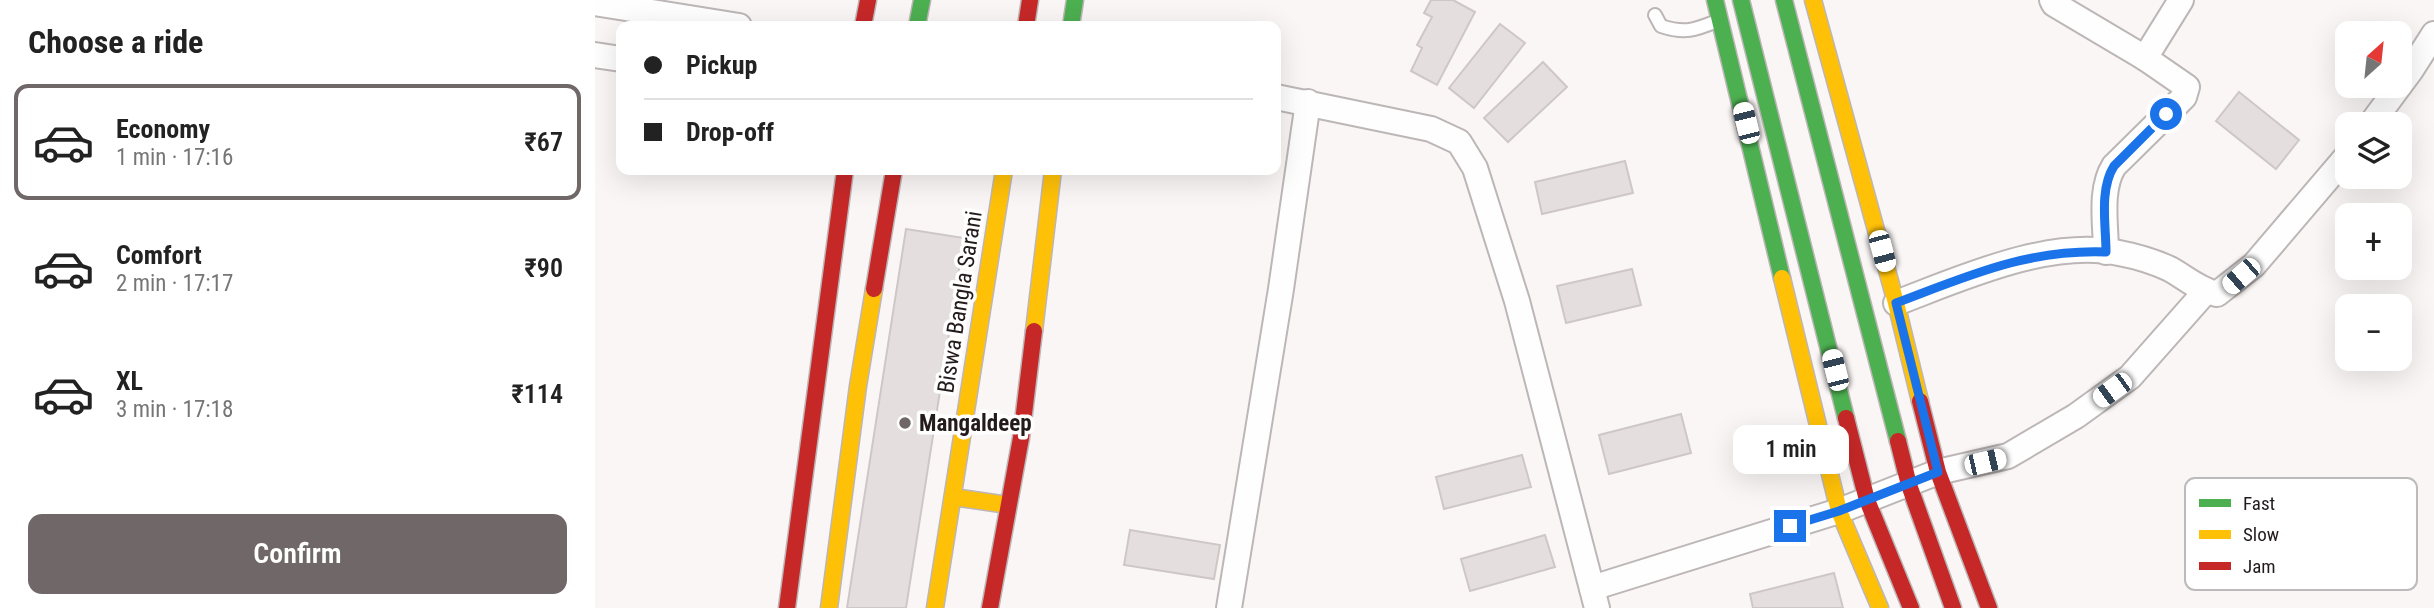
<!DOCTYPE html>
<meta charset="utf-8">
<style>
:root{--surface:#fff;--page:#f2f2f2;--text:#222;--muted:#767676;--line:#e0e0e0;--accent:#6f6768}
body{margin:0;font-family:"Roboto Condensed",sans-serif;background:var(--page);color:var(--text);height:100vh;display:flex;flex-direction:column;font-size:26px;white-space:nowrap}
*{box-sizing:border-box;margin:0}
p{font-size:23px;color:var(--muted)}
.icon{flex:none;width:38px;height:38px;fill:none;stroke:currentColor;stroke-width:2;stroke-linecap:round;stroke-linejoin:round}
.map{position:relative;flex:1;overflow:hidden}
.sheet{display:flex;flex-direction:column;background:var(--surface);width:595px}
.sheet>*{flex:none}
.banner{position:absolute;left:21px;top:21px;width:665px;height:154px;border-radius:14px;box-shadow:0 7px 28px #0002;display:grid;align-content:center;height:154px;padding:0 28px;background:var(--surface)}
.needle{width:46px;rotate:27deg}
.buttons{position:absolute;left:1740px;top:21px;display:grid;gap:14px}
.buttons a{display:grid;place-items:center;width:77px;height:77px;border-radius:14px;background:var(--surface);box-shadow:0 7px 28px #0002;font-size:35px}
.end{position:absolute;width:32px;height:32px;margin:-16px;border:9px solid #1a73e8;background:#fff;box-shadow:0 0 0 4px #fff}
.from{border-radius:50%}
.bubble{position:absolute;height:49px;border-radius:14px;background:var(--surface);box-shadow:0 7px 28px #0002;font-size:23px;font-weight:600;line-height:49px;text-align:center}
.car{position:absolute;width:21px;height:42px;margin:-21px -10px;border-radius:9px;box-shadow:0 0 5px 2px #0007;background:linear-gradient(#fff 24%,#345 0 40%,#fff 0 76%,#345 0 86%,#fff 0)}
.banner b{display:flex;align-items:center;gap:24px;height:66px;font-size:26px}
.banner b+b{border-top:2px solid var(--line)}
.banner i{width:18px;height:18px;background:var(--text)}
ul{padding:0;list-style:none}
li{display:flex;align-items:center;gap:21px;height:116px;margin:0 14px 10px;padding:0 14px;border:4px solid transparent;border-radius:14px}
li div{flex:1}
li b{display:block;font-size:26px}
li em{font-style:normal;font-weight:600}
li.selected{border-color:var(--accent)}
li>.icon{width:63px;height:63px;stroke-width:1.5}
h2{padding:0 28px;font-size:32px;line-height:84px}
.cta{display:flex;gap:14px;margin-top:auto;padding:14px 28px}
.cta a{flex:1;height:80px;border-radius:14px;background:var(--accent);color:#fff;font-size:28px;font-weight:600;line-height:80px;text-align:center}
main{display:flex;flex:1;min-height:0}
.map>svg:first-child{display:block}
</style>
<main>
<section class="sheet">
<h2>Choose a ride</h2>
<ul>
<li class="selected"><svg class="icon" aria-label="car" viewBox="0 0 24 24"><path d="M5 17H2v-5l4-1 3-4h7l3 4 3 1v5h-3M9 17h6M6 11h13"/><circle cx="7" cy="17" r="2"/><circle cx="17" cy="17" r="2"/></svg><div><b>Economy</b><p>1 min · 17:16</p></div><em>₹67</em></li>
<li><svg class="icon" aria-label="car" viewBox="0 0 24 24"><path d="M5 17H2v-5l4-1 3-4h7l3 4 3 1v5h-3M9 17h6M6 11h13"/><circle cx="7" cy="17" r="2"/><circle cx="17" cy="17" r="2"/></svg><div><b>Comfort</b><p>2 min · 17:17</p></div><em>₹90</em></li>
<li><svg class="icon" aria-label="car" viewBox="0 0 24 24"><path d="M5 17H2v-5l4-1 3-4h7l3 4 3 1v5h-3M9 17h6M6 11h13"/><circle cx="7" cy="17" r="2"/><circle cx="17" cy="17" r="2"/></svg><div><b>XL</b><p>3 min · 17:18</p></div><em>₹114</em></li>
</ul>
<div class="cta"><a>Confirm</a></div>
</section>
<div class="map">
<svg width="1839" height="608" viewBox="0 0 1839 608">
<rect width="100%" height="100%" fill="#fbf6f6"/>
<g fill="#e5dedf" stroke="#cec7c8" stroke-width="2">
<path d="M836 0H858L880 12 842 85 816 71 827 48 822 45 837 17 829 13Z"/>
<path d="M905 24 930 43 879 108 854 88Z"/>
<path d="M948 62 972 87 913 142 889 118Z"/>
<path d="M1644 92 1704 140 1681 169 1621 121Z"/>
<path d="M1030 161 1038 193 947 214 940 182Z"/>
<path d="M311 229 369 238 311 608H252Z"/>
<path d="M1037 269 1046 305 971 323 962 286Z"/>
<path d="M1086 414 1096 453 1014 474 1004 435Z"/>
<path d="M927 455 936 487 849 509 841 477Z"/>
<path d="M535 530 625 545 619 579 529 565Z"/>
<path d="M950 535 960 567 875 591 866 559Z"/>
<path d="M1239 573 1248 608H1158L1155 594Z"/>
</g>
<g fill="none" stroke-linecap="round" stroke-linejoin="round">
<g stroke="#bdb6b7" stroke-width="16">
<path id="lane" d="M1060 15 1066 26C1090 34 1100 30 1122 21"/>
</g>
<g stroke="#bdb6b7" stroke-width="28">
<g id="street">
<path d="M1457 0 1459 4 1550 58 1592 87 1589 97 1519 166C1504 190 1511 225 1511 252"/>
<path d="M0 3 144 26"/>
<path d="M0 55 26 59"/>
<path d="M1550 58 1586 0"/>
<path d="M681 97 836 129 864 142 880 168 922 301 1002 608"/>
<path d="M1776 124 1816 70 1839 34"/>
<path d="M1301 303C1365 279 1454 238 1524 253 1540 256 1560 262 1575 269 1591 278 1604 290 1622 294L1659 265 1752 156"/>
<path d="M997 588 1244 511 1343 472 1413 456 1481 416 1535 377 1611 291"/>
<path d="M634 608 686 289 713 102"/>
</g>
</g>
<g stroke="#bdb6b7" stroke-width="19">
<g id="fast">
<path d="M1120 0 1187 278"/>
<path d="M1146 0 1251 418"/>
<path d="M1189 0 1303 441"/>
<path d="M322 26 327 0"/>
<path d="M476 26 480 0"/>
</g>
</g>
<g stroke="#bdb6b7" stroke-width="19">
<g id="slow">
<path d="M1218 0 1301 303 1325 401"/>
<path d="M1187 278 1244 511 1285 608"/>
<path d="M439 331 458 170"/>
<path d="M358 497 413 505"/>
<path d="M234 608 263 386 279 289"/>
<path d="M340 608 409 170"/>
</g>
</g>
<g stroke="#bdb6b7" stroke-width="19">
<g id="jam">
<path d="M268 26 273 0"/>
<path d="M431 26 435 0"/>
<path d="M279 289 299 170"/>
<path d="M1325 401 1343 472 1394 608"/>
<path d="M1251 418 1272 500 1316 608"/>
<path d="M1303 441 1314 485 1358 608"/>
<path d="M192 608 250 170"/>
<path d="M395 608 426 438 439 331"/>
</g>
</g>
<use href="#lane" stroke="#fefefe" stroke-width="12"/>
<use href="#street" stroke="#fefefe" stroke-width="24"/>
<use href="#fast" stroke="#4caf50" stroke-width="16"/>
<use href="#slow" stroke="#ffc107" stroke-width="16"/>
<use href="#jam" stroke="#c62828" stroke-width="16"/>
</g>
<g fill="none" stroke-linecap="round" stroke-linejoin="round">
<path stroke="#1a73e8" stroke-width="9" d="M1195 526 1244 511 1343 472 1301 303C1373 276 1432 249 1511 252 1511 225 1504 190 1519 166L1571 114"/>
</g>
<circle fill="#6f6768" stroke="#fff" stroke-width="2.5" cx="310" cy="423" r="7"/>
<g text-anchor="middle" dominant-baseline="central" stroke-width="7" stroke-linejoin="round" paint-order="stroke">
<g font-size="23" fill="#231a1c" stroke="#fff">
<text transform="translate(365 302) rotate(-81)">Biswa Bangla Sarani</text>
</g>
<g font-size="23" font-weight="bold" fill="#231a1c" stroke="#fff" text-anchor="start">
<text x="324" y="423">Mangaldeep</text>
</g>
</g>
<rect x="1590" y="478" width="232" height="112" rx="10" fill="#fff" stroke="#bdbabb" stroke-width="2"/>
<rect x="1604" y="499" width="32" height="8" fill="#4caf50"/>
<rect x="1604" y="530" width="32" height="9" fill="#ffc107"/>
<rect x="1604" y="562" width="32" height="8" fill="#c62828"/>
<g font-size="19" fill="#231a1c">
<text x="1648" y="510">Fast</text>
<text x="1648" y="541">Slow</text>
<text x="1648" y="573">Jam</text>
</g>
</svg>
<div class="buttons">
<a><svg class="needle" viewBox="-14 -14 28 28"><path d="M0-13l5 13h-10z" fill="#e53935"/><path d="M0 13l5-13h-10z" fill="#767676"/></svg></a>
<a><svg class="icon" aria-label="layers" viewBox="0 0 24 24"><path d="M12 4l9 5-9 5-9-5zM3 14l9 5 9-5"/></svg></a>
<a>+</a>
<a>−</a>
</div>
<i class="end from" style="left:1571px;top:114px"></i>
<i class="end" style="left:1195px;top:526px"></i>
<div class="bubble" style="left:1138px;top:425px;width:116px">1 min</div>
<i class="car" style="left:1151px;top:123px;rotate:346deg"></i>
<i class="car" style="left:1287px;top:251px;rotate:165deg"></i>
<i class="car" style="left:1646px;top:276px;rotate:229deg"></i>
<i class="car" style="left:1240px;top:370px;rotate:346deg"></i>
<i class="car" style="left:1517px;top:390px;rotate:234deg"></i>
<i class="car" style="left:1390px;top:462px;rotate:77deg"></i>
<div class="banner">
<b><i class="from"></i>Pickup</b>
<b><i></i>Drop-off</b>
</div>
</div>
</main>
